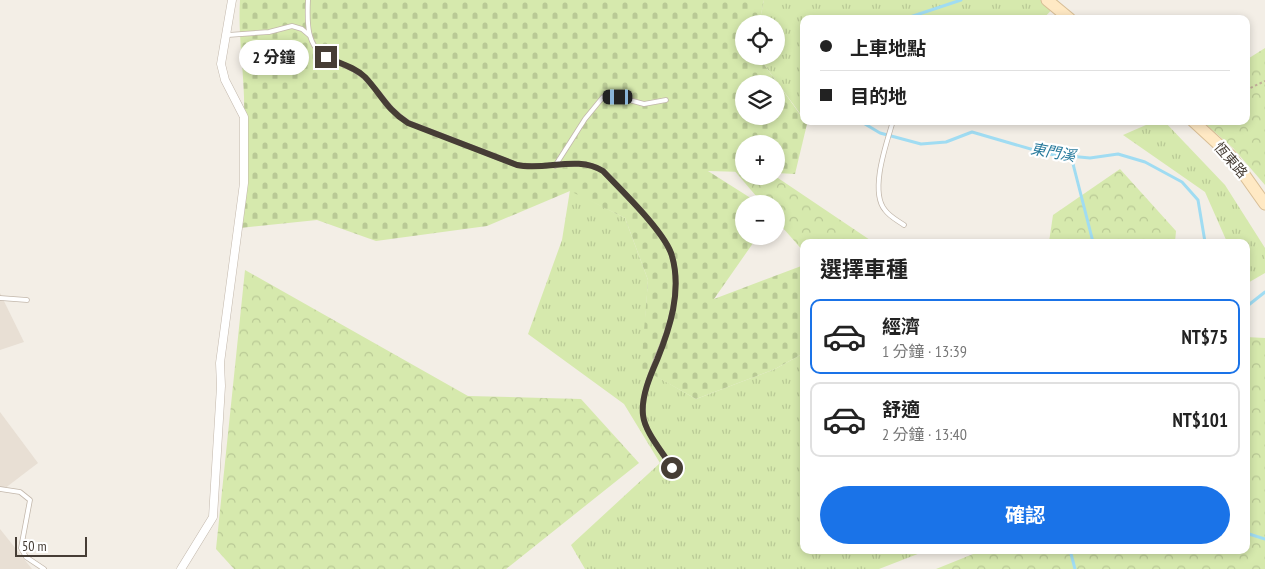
<!DOCTYPE html>
<html lang="zh-TW">
<meta charset="utf-8">
<style>
:root{--surface:#fff;--page:#f6f6f6;--text:#222;--muted:#767676;--line:#e0e0e0;--accent:#1a73e8}
body{margin:0;font-family:"PT Sans Narrow","Noto Sans TC",sans-serif;background:var(--page);color:var(--text);height:100vh;display:flex;flex-direction:column;font-size:19px;white-space:nowrap}
*{box-sizing:border-box;margin:0}
p{font-size:16px;color:var(--muted)}
.icon{flex:none;width:28px;height:28px;fill:none;stroke:currentColor;stroke-width:2;stroke-linecap:round;stroke-linejoin:round}
.map{position:relative;flex:1;overflow:hidden}
.drawer{position:absolute;left:800px;top:239px;width:450px;height:315px;display:flex;flex-direction:column;background:var(--surface);border-radius:10px;box-shadow:0 2px 8px #0003}
.drawer>*{flex:none}
.guide{position:absolute;left:800px;top:15px;width:450px;height:110px;border-radius:10px;box-shadow:0 2px 8px #0003;display:grid;align-content:center;height:110px;padding:0 20px;background:var(--surface)}
.buttons{position:absolute;left:735px;top:15px;display:grid;gap:10px}
.buttons a{display:grid;place-items:center;width:50px;height:50px;border-radius:50%;background:var(--surface);box-shadow:0 2px 8px #0003;font-size:25px}
.scale{position:absolute;left:15px;bottom:12px;width:72px;box-sizing:border-box;padding-left:5px;border:2px solid #463d35;border-top:0;font-size:14px;line-height:18px;white-space:nowrap;color:#463d35;-webkit-text-stroke:4px #fff;paint-order:stroke}
.end{position:absolute;width:22px;height:22px;margin:-11px;border:6px solid #463d35;background:#fff;box-shadow:0 0 0 2px #fff}
.from{border-radius:50%}
.bubble{position:absolute;height:35px;border-radius:18px;background:var(--surface);box-shadow:0 2px 8px #0003;font-size:16px;font-weight:700;line-height:35px;text-align:center}
.car{position:absolute;width:15px;height:30px;margin:-15px -8px;border-radius:6px;box-shadow:0 0 4px 1px #0007;background:linear-gradient(#222 24%,#8ab4d8 0 40%,#222 0 76%,#8ab4d8 0 86%,#222 0)}
.guide b{display:flex;align-items:center;gap:18px;height:48px;font-size:19px}
.guide b+b{border-top:1px solid var(--line)}
.guide i{width:12px;height:12px;background:var(--text)}
ul{padding:0;list-style:none}
li{display:flex;align-items:center;gap:15px;height:75px;margin:0 10px 8px;padding:0 10px;border:2px solid var(--line);border-radius:10px}
li div{flex:1}
li b{display:block;font-size:19px}
li em{font-style:normal;font-weight:700}
li.selected{border-color:var(--accent)}
li>.icon{width:45px;height:45px;stroke-width:1.5}
h2{padding:0 20px;font-size:22px;line-height:60px}
.cta{display:flex;gap:10px;margin-top:auto;padding:10px 20px}
.cta a{flex:1;height:58px;border-radius:30px;background:var(--accent);color:#fff;font-size:20px;font-weight:700;line-height:58px;text-align:center}
.map>svg:first-child{display:block}
</style>
<div class="map">
<svg width="1265" height="569" viewBox="0 0 1265 569">
<defs>
<pattern id="grass-tufts" width="24" height="20" patternUnits="userSpaceOnUse" patternTransform="scale(1.25)"><rect width="24" height="20" fill="#d6e9ad"/><path d="M3 7l-1-3M5 7V3M7 7l1-3M15 17l-1-3M17 17v-4M19 17l1-3" fill="none" stroke="#b9c995"/></pattern>
<pattern id="forest-crowns" width="20" height="18" patternUnits="userSpaceOnUse" patternTransform="scale(1.25)"><rect width="20" height="18" fill="#d6e9ad"/><path d="M2 6a3 3 0 1 1 6 0M12 15a3 3 0 1 1 6 0" fill="none" stroke="#b9c995"/></pattern>
<pattern id="cemetery-stones" width="16" height="16" patternUnits="userSpaceOnUse" patternTransform="scale(1.25)"><rect width="16" height="16" fill="#d6e9ad"/><path d="M2 7V4a2 2 0 0 1 4 0v3zM10 15v-3a2 2 0 0 1 4 0v3z" fill="#b9c995"/></pattern>
</defs>
<rect width="100%" height="100%" fill="#f3eee6"/>
<g fill="#e8dfd4">
<path d="M0 293 24 342 0 350Z"/>
<path d="M0 412 38 463 0 492Z"/>
<path d="M0 529 32 569H0Z"/>
</g>
<g fill="url(#grass-tufts)">
<path d="M764 0H1057L1059 2 1043 19H804V119L758 56H776V24H759Z"/>
<path d="M1155 121H1164L1225 185 1265 248V273L1246 284V242H1227L1205 192 1123 135Z"/>
<path d="M570 190 625 218 648 280 642 368 696 399 775 369 804 353V550H928L879 569H585L571 545 660 463 624 404 528 334 562 240Z"/>
</g>
<g fill="url(#forest-crowns)">
<path d="M1265 48V185L1233 148 1202 121H1246V60Z"/>
<path d="M690 119 744 155V176H775L873 242H804V252L776 220V204H763Z"/>
<path d="M1120 169 1176 231 1175 242H1049L1053 215Z"/>
<path d="M245 270 468 396 581 399 639 463 506 569H234L216 549Z"/>
<path d="M1246 337 1265 338V569H936L983 550H1246Z"/>
</g>
<path fill="url(#cemetery-stones)" fill-rule="evenodd" d="M240 0H764L759 24H744V56H758L807 124 795 174 776 173V144H744V172L708 171 760 204H744V236H758L714 299 804 265V353L775 369 696 399 641 368 648 280 625 218 570 191 487 226 376 241 317 220 240 228C243 184 245 141 244 97 243 64 238 33 240 0ZM744 84H776V116H744Z"/>
<g fill="none" stroke-linecap="round" stroke-linejoin="round">
<g stroke="#a0dcf2" stroke-width="3">
<path d="M904 19 961 0"/>
<path d="M860 121 880 133 921 144 946 142 972 132 1048 154 1090 158 1118 154 1145 162 1182 182 1198 200 1205 242"/>
<path d="M1071 156 1093 242"/>
<path d="M1246 307 1265 292"/>
<path d="M1246 458 1248 459 1246 467"/>
<path d="M1246 533 1265 539"/>
<path d="M1070 550 1075 569"/>
</g>
<g stroke="#c2b7ab" stroke-width="5.5">
<g id="service">
<path d="M308 0C307 21 306 48 328 58 340 64 353 67 363 76 381 92 387 110 409 123L517 165C546 171 577 155 603 171 621 190 666 233 672 256 682 291 670 328 656 360 650 376 641 397 643 415 645 433 663 452 672 468"/>
<path d="M228 35 269 32 292 26 302 29 309 35"/>
<path d="M893 121C887 142 869 191 885 210 890 217 897 220 904 225"/>
<path d="M555 166 585 119 603 97H618L644 104 666 100"/>
<path d="M0 298 27 300"/>
<path d="M0 489 20 492 30 500 21 548 26 557 44 569"/>
</g>
</g>
<g stroke="#c2b7ab" stroke-width="9">
<path id="minor" d="M181 569 213 517 221 386 220 363 244 183V117L225 80 221 64 232 0"/>
</g>
<g stroke="#d8be96" stroke-width="13">
<g id="secondary">
<path d="M1047 0 1070 19"/>
<path d="M1193 121 1231 156 1265 204"/>
</g>
</g>
<path stroke="#c1ae99" stroke-width="2" stroke-dasharray="2.5 2.5" stroke-linecap="butt" d="M1246 90 1265 81"/>
<use href="#service" stroke="#fff" stroke-width="4"/>
<use href="#minor" stroke="#fff" stroke-width="8"/>
<use href="#secondary" stroke="#ffe9c4" stroke-width="11"/>
</g>
<g fill="none" stroke-linecap="round" stroke-linejoin="round">
<path stroke="#463d35" stroke-width="6" d="M326 57C339 63 355 67 365 77 381 94 387 110 408 123L517 165C546 171 577 155 603 171 621 190 666 233 672 256 682 291 670 328 657 360 650 376 641 397 643 415 645 433 663 452 672 468"/>
</g>
<g text-anchor="middle" dominant-baseline="central" stroke-width="4.5" stroke-linejoin="round" paint-order="stroke">
<g font-size="14" fill="#463d35" stroke="#fff">
<text transform="translate(1231 160) rotate(49)">恆東路</text>
</g>
<g font-size="15" font-style="italic" fill="#277a9c" stroke="#fff">
<text transform="translate(1053 152) rotate(10)">東門溪</text>
</g>
</g>
</svg>
<div class="buttons">
<a><svg class="icon" aria-label="locate" viewBox="0 0 24 24"><circle cx="12" cy="12" r="6"/><path d="M12 2v4M12 18v4M2 12h4M18 12h4"/></svg></a>
<a><svg class="icon" aria-label="layers" viewBox="0 0 24 24"><path d="M12 4l9 5-9 5-9-5zM3 14l9 5 9-5"/></svg></a>
<a>+</a>
<a>−</a>
</div>
<div class="scale">50 m</div>
<i class="end from" style="left:672px;top:468px"></i>
<i class="end" style="left:326px;top:57px"></i>
<div class="bubble" style="left:239px;top:40px;width:70px">2 分鐘</div>
<i class="car" style="left:618px;top:97px;rotate:270deg"></i>
<div class="guide">
<b><i class="from"></i>上車地點</b>
<b><i></i>目的地</b>
</div>
<section class="drawer">
<h2>選擇車種</h2>
<ul>
<li class="selected"><svg class="icon" aria-label="car" viewBox="0 0 24 24"><path d="M5 17H2v-5l4-1 3-4h7l3 4 3 1v5h-3M9 17h6M6 11h13"/><circle cx="7" cy="17" r="2"/><circle cx="17" cy="17" r="2"/></svg><div><b>經濟</b><p>1 分鐘 · 13:39</p></div><em>NT$75</em></li>
<li><svg class="icon" aria-label="car" viewBox="0 0 24 24"><path d="M5 17H2v-5l4-1 3-4h7l3 4 3 1v5h-3M9 17h6M6 11h13"/><circle cx="7" cy="17" r="2"/><circle cx="17" cy="17" r="2"/></svg><div><b>舒適</b><p>2 分鐘 · 13:40</p></div><em>NT$101</em></li>
</ul>
<div class="cta"><a>確認</a></div>
</section>
</div>
